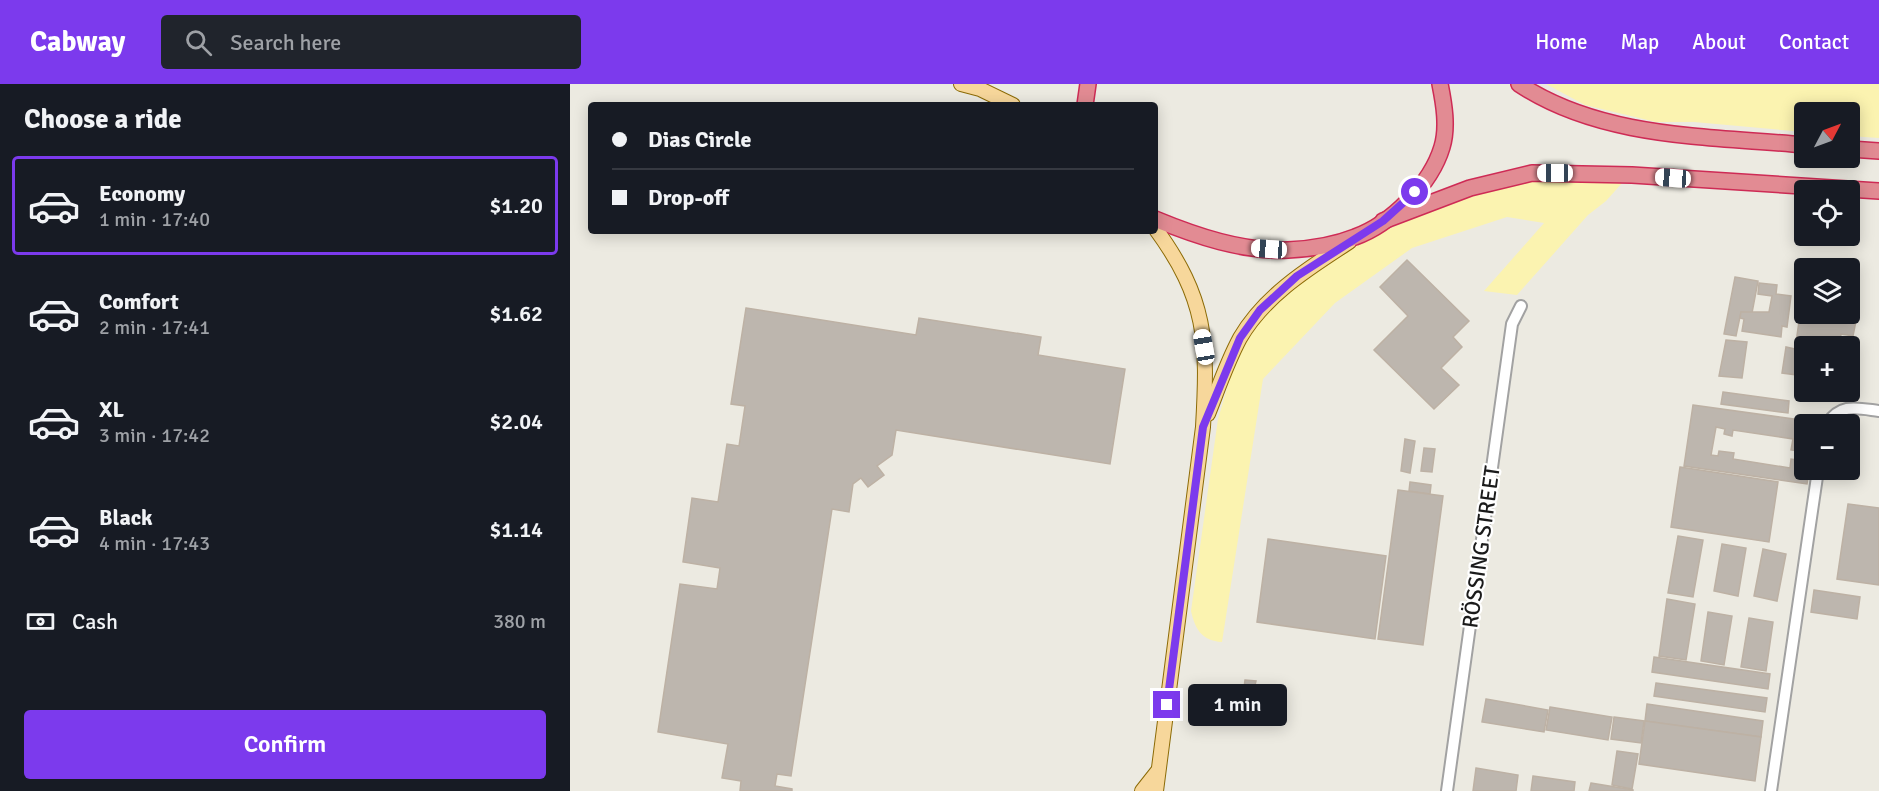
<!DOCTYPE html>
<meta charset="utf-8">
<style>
:root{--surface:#171b24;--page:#20242c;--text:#f1f3f6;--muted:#9ea1a6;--line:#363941;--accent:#7c3aed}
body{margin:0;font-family:Signika,sans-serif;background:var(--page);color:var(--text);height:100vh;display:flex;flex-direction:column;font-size:22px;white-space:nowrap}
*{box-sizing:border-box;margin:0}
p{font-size:20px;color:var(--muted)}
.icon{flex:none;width:33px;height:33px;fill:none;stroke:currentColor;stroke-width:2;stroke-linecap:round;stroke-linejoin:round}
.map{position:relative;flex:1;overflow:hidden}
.panel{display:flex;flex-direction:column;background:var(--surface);width:570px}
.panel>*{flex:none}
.guide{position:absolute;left:18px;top:18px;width:570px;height:132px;border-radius:6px;box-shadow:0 3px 15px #0003;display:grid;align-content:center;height:132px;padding:0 24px;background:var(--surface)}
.needle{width:39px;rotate:49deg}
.tools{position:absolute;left:1224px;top:18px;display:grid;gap:12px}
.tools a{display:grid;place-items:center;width:66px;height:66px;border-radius:6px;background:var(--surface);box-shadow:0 3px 15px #0003;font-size:30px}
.end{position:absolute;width:27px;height:27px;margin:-14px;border:8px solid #7c3aed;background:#fff;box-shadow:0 0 0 3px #fff}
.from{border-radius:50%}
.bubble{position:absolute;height:42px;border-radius:6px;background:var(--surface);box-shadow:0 3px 15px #0003;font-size:20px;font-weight:600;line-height:42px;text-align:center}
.car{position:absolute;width:18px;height:36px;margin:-18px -9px;border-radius:8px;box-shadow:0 0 4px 2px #0007;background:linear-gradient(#fff 24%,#345 0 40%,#fff 0 76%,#345 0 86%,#fff 0)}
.guide b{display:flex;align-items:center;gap:21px;height:57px;font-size:22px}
.guide b+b{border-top:2px solid var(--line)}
.guide i{width:15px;height:15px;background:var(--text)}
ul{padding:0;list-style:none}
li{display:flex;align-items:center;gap:18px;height:99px;margin:0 12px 9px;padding:0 12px;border:3px solid transparent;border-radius:6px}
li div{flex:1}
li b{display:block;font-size:22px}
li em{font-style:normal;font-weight:600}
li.selected{border-color:var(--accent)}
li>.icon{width:54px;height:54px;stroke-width:1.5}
h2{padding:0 24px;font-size:27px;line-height:72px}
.pay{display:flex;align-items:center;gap:15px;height:66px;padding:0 24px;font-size:22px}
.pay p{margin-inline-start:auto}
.action{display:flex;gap:12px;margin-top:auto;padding:12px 24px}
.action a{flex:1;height:69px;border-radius:6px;background:var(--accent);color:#fff;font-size:24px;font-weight:600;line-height:69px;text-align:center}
header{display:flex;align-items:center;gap:36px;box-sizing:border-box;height:84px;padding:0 30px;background:var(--accent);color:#fff}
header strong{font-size:28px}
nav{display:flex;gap:33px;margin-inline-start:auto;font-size:21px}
.search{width:420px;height:54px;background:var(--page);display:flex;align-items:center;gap:15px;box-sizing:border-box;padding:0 21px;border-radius:6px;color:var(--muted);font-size:22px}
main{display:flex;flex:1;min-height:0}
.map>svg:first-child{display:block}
</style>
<header>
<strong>Cabway</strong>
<div class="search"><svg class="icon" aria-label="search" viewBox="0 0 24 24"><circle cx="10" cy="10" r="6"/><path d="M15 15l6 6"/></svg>Search here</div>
<nav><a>Home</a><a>Map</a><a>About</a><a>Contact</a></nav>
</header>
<main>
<section class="panel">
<h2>Choose a ride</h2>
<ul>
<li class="selected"><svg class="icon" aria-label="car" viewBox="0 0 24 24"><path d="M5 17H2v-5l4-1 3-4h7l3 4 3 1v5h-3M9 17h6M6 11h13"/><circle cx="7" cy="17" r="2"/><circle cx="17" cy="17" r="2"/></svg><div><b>Economy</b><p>1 min · 17:40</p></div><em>$1.20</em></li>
<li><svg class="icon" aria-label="car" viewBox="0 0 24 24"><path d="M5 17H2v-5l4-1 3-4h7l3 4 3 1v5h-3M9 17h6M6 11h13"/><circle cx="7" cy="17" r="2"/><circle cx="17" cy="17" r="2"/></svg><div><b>Comfort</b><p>2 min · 17:41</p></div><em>$1.62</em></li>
<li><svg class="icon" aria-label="car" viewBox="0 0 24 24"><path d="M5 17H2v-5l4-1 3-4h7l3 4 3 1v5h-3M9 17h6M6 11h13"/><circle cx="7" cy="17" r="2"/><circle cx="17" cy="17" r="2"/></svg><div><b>XL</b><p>3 min · 17:42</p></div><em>$2.04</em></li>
<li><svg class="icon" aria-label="car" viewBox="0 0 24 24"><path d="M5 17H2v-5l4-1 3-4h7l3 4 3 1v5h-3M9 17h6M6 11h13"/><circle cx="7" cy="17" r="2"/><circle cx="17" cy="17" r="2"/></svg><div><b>Black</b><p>4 min · 17:43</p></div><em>$1.14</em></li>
</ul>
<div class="pay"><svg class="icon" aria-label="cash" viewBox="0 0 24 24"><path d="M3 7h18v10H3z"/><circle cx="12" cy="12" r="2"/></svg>Cash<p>380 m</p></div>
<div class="action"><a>Confirm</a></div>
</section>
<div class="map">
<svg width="1309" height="707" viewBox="0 0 1309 707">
<rect width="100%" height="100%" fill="#eceae1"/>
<g fill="#fbf3b0">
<path d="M976 0H1309V54L1280 52V28H1234V48L1124 38H1086L1015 21Z"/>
<path d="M987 93 1053 98 1036 117 1018 131 947 211 914 207 974 139 937 133 842 164 765 219 693 295 652 558C632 557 625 545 621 527L648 335 670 261 697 222 744 187 807 150 906 107Z"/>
</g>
<g fill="#bdb6ae" stroke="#bdb1a4" stroke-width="1.5">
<path d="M837 176 899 237 883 253 892 263 871 284 889 301 864 325 804 266 838 232 810 203Z"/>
<path d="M1165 193 1188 197 1182 229 1171 228 1166 252 1154 250Z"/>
<path d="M1189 199 1207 201 1206 210 1221 212 1217 243 1212 242 1211 253 1172 247 1174 235 1170 234 1171 228H1199L1202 212 1188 210Z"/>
<path d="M1234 203V230H1277L1276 236 1286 237 1283 252 1271 250 1270 258 1283 260 1280 280V262H1234V292L1212 289 1216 263 1225 265Z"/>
<path d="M176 224 346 251 349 234 471 253 468 271 555 285 540 380 326 346 322 371 307 382 314 391 298 403 291 394 283 400 279 428 262 425 221 692 207 690 205 702 222 705V707H170L171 697 152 694 158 660 88 648 110 500 147 505 150 484 113 478 122 414 148 418 157 360 169 362 175 322 161 320Z"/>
<path d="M1156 256 1177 258 1172 294 1149 292Z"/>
<path d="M1153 308 1219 317 1218 329 1151 320Z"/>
<path d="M1123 321 1245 338V340H1234V368L1221 366 1223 355 1163 346 1162 352 1154 350 1155 345 1146 343 1141 371 1148 372 1149 367 1164 369 1163 375 1220 384 1221 375 1234 377V386H1239L1237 400 1114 382Z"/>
<path d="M835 355 845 357 840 389 831 387Z"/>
<path d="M854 364 865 365 862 388 851 387Z"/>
<path d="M1110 383 1208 398 1199 458 1101 443Z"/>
<path d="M840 398 861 401 860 410 839 407Z"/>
<path d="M828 406 873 412 853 561 808 555Z"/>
<path d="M1278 420 1309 424V501L1267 495Z"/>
<path d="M1108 452 1133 456 1123 513 1098 509Z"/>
<path d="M698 455 816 472 805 555 687 538Z"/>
<path d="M1152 460 1176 464 1168 512 1144 507Z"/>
<path d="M1193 465 1216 470 1207 517 1184 512Z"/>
<path d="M1244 506 1290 513 1287 535 1241 528Z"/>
<path d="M1097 515 1125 520 1116 576 1089 572Z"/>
<path d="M1138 528 1162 532 1154 581 1131 577Z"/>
<path d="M1179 534 1203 538 1196 587 1171 583Z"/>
<path d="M1084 573 1200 590 1198 605 1082 588Z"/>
<path d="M675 596 686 597 684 605 674 604Z"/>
<path d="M1086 599 1197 614 1195 628 1084 612Z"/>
<path d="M916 615 978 626 974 648 912 638Z"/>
<path d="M1077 620 1193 637 1191 653 1075 637Z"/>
<path d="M980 623 1042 633 1038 656 976 646Z"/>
<path d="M1044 633 1074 637 1071 659 1041 655Z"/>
<path d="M1075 637 1191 653 1185 697 1069 680Z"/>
<path d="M1047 667 1068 670 1062 705 1042 701Z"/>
<path d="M906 684 948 691 946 707H903Z"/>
<path d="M963 692 1005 698 1004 707H961Z"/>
<path d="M1021 699 1063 706V707H1019Z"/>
</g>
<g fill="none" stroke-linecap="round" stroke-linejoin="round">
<g stroke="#a2a2a2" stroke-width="14">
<g id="minor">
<path d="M1257 340C1271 319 1286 324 1309 327"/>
<path d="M877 707 942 240 951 222"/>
<path d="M1201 707 1248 386"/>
</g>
</g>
<g stroke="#8c6b06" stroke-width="16">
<g id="major">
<path d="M391 0 410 5 443 21"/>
<path d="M585 144C637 215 638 257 633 343L586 707"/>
<path d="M638 330C648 305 657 278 670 254 695 211 739 184 779 158"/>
<path d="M572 707 587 688"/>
</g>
</g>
<g stroke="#ce2b55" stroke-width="18">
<g id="highway">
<path d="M949 0C1032 55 1139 52 1234 61"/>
<path d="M515 21 518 0"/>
<path d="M1280 65 1309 67"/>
<path d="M585 135C626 152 673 168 718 166 739 165 765 161 785 153 821 140 861 100 872 63 878 43 874 20 870 0"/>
<path d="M813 137 900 104 962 89 1062 91 1309 107"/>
</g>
</g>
<use href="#minor" stroke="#fff" stroke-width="10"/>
<use href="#major" stroke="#f7d79b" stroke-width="14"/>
<use href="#highway" stroke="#e28b93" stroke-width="15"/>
</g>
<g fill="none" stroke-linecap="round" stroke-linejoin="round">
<path stroke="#7c3aed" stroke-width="8" d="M597 621 633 343 670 254 690 226 727 192 813 137 845 108"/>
</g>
<g text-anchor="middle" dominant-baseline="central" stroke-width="4.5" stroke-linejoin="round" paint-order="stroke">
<g font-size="22" fill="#1b1b1b" stroke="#fff">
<text transform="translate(911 463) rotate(-82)">RÖSSING STREET</text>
</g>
</g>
</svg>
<div class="tools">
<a><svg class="needle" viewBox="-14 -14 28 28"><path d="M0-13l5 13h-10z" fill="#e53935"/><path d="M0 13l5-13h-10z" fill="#9ea1a6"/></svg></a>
<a><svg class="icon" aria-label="locate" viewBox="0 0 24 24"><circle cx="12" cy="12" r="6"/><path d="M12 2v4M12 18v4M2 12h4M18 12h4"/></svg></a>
<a><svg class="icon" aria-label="layers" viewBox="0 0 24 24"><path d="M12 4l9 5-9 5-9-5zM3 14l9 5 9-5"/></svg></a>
<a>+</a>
<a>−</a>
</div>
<i class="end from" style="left:845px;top:108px"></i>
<i class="end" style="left:597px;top:621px"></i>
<div class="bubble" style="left:618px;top:600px;width:99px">1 min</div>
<i class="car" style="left:985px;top:89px;rotate:270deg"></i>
<i class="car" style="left:1103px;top:94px;rotate:274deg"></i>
<i class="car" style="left:699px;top:165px;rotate:274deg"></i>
<i class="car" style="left:634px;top:263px;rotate:350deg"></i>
<div class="guide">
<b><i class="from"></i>Dias Circle</b>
<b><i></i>Drop-off</b>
</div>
</div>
</main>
